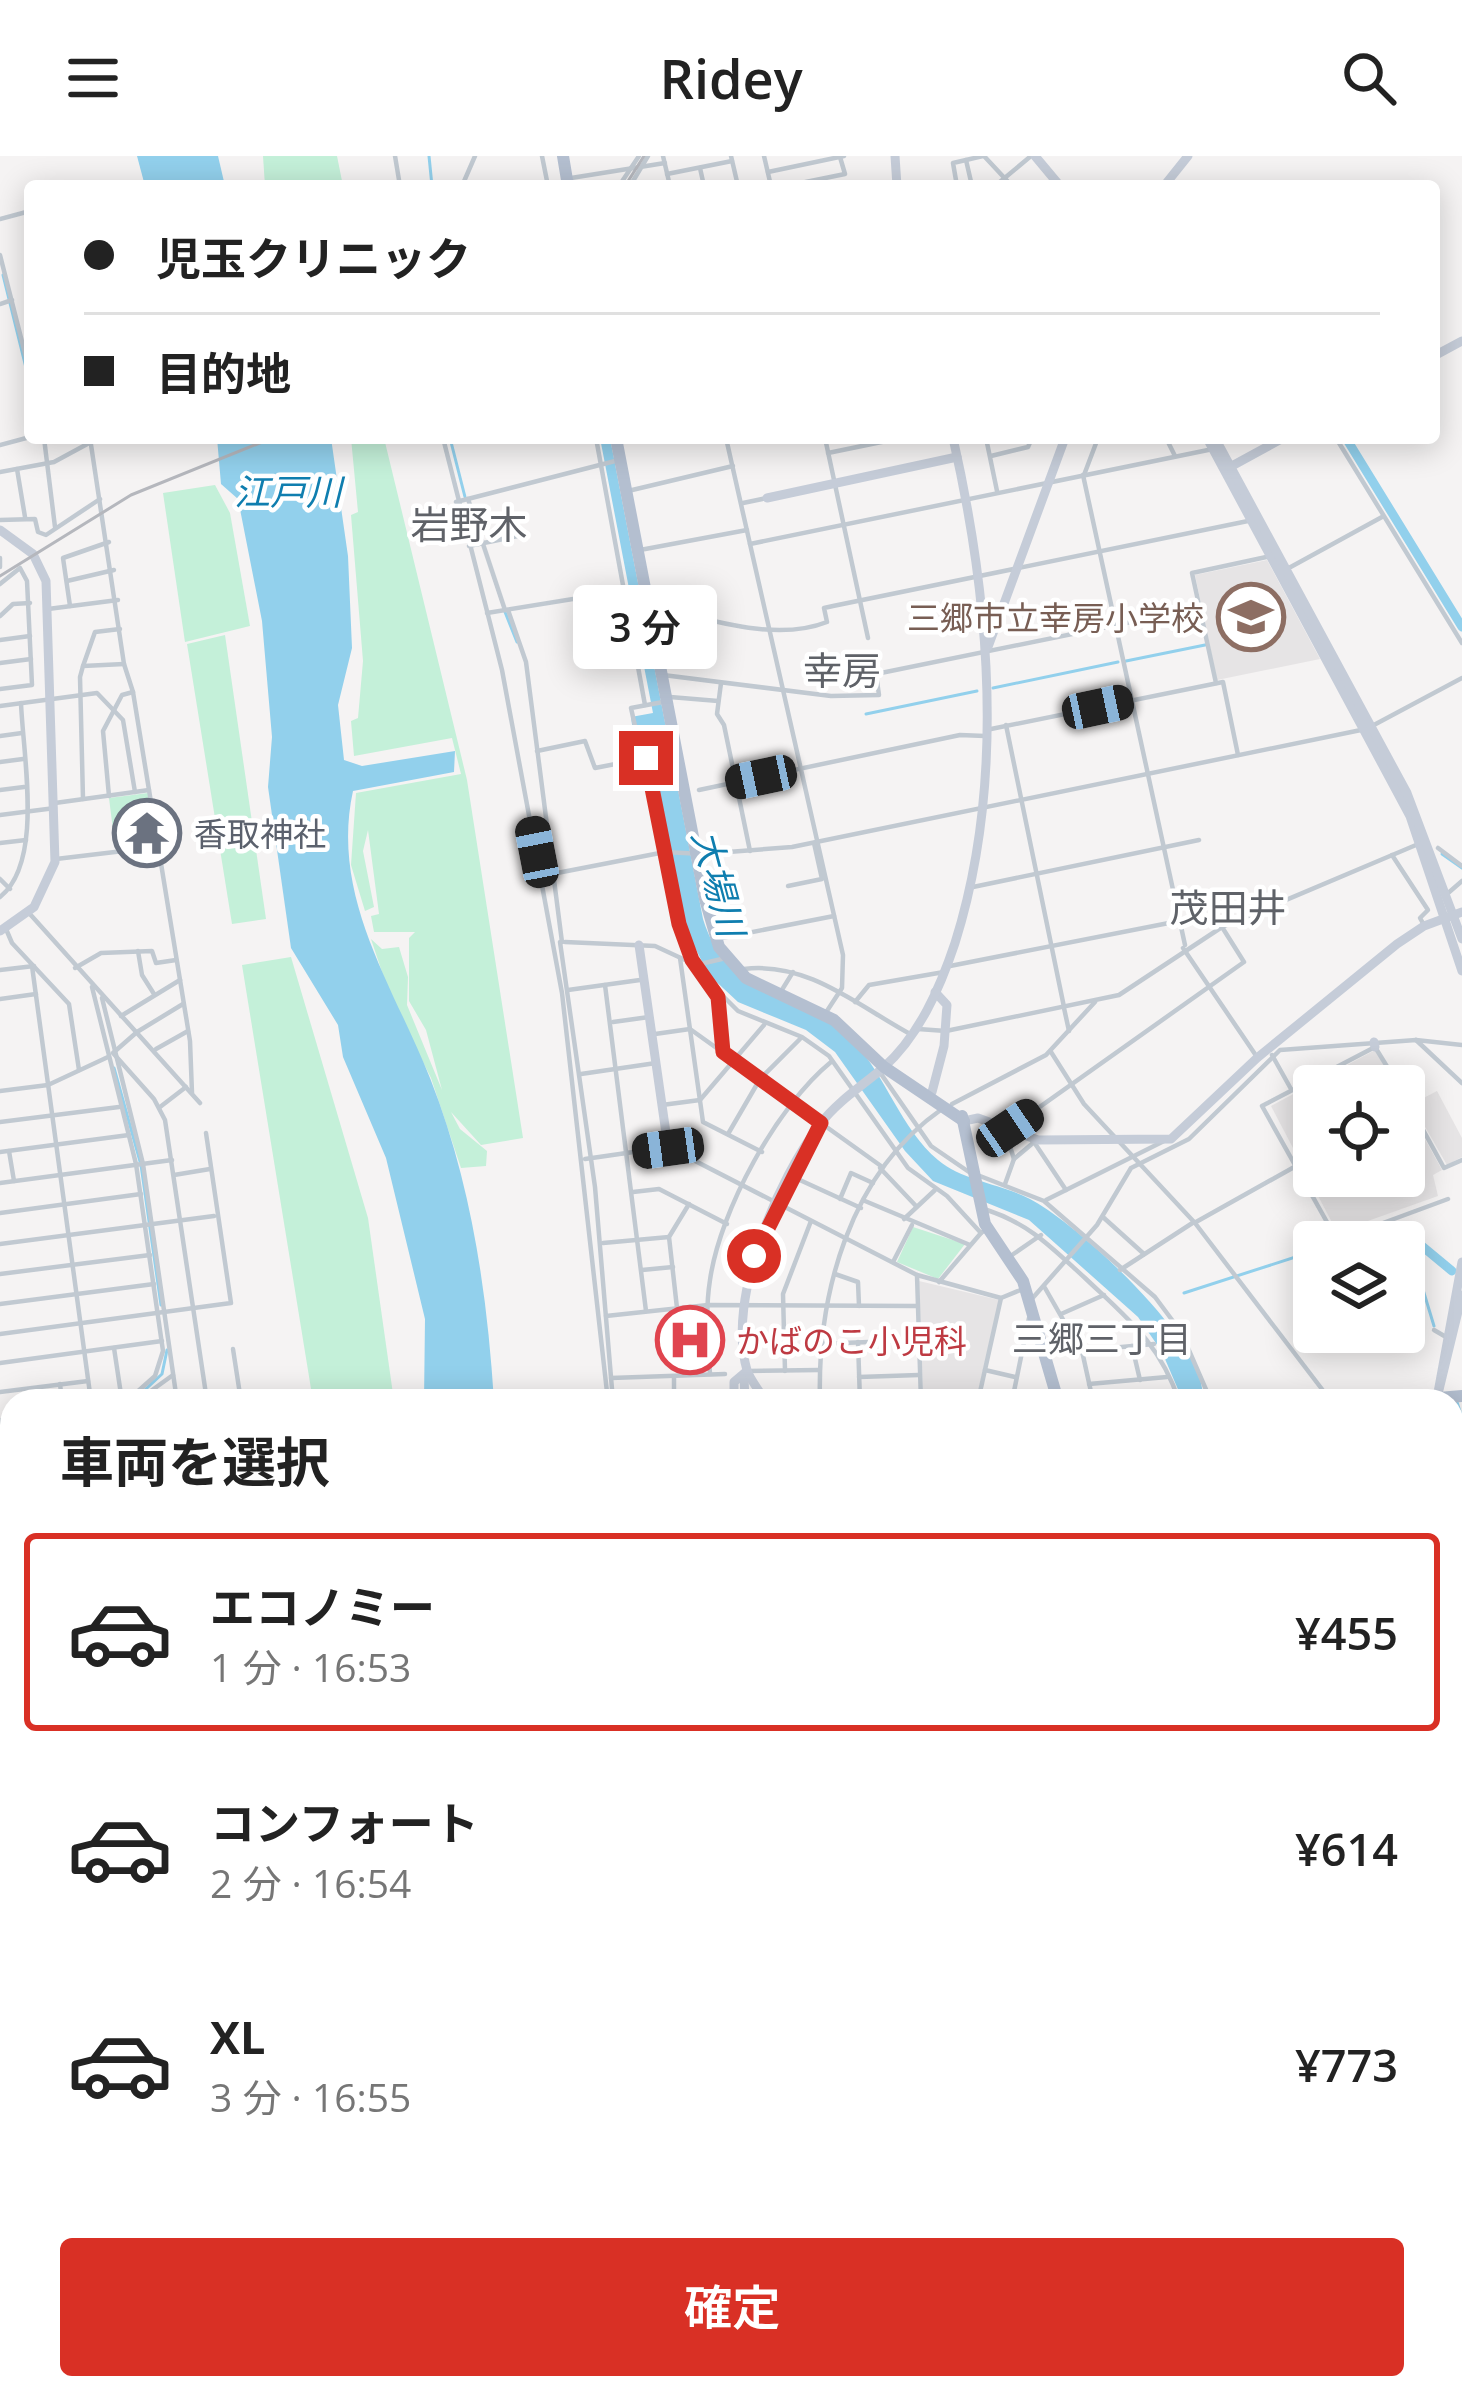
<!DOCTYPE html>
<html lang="ja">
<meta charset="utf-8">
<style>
:root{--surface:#fff;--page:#f2f2f2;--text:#222;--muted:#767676;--line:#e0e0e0;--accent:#d93025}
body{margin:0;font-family:"Open Sans","Noto Sans JP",sans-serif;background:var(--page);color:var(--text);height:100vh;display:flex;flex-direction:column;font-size:45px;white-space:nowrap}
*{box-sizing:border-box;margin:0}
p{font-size:39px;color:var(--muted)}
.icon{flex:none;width:66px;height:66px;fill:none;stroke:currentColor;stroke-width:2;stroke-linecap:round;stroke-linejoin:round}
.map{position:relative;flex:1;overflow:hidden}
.side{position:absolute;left:0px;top:1233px;width:1464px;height:1011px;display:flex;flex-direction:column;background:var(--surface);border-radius:36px 36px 0 0;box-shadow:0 6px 30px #0003}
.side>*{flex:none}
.guide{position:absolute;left:24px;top:24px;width:1416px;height:264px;border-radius:12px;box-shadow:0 6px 30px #0003;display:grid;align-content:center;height:264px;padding:0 60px;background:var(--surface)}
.buttons{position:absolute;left:1293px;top:909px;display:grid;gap:24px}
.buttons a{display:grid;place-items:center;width:132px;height:132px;border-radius:12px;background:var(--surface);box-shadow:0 6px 30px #0003;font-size:60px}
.end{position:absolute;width:54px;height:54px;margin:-27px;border:15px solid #d93025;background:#fff;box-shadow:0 0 0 6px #fff}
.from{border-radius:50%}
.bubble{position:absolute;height:84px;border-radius:12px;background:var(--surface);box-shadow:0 6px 30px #0003;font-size:39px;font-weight:600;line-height:84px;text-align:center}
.car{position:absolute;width:36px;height:72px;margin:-36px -18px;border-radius:15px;box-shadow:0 0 9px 3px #0007;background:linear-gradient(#222 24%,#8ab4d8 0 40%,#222 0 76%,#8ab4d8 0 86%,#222 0)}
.guide b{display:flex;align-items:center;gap:42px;height:114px;font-size:45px}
.guide b+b{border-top:3px solid var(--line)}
.guide i{width:30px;height:30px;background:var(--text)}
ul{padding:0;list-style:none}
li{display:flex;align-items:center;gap:36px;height:198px;margin:0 24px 18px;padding:0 36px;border:6px solid transparent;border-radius:12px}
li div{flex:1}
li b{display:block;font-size:45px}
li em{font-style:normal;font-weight:600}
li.current{border-color:var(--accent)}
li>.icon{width:108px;height:108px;stroke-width:1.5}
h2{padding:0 60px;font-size:54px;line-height:144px}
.action{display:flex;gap:24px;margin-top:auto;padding:24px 60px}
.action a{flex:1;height:138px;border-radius:12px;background:var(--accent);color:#fff;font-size:48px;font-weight:600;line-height:138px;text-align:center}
header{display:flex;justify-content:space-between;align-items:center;height:156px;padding:0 60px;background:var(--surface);font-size:54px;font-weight:600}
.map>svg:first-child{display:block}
</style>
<header><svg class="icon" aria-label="menu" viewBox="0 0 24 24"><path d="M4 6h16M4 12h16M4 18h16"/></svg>Ridey<svg class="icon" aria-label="search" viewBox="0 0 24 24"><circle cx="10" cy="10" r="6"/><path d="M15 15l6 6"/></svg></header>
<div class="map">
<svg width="1462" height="2242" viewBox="0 0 1462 2242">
<rect width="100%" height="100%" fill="#f5f3f3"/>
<path fill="#fdfaef" d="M12 1787V1933L0 1939V1791Z"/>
<g fill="#e6e4e5">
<path d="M1267 404 1320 503 1217 524 1195 419Z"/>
<path d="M1375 894 1396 930H1314V1020H1404V945L1442 1014 1433 1019 1438 1040 1337 1076 1271 950Z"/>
<path d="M1437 935 1462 982V1001L1447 1009 1412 948Z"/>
<path d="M919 1125 999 1144 976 1245 923 1237Z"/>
</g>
<g fill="#c4f0d9">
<path d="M263 0H337L343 30H265Z"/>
<path d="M351 282H384L467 624 523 982 481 989 451 956 460 973 487 995 486 1010 461 1012 431 922 390 840 371 783 382 793 399 791 408 821 407 849 442 934 426 874 409 845V782L415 776H374L371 760 379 758 368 674 363 695 374 751 365 755 351 709 356 637 461 618 452 582 354 600 351 565 358 562 363 505 351 359 358 356Z"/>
<path d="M215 329 230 357 250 470 185 486 163 337Z"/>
<path d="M225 479 266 763 232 768 187 488Z"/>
<path d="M148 637 153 686 115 690 109 642Z"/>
<path d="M291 801 368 1062 394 1245H313L242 809Z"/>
<path d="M913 1071 965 1088 938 1123 897 1106Z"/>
</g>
<g fill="#92d0ec">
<path d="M137 0H218L225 30H145Z"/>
<path d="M217 282H331L348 400 352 492 338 549 344 604 362 610 455 595 454 616 353 635C330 740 393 829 430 922 471 1026 487 1135 494 1245H424L425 1163 386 1002 343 901 338 869 291 792 268 631 272 581 262 465 238 343 221 328Z"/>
<path d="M600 282H610L703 763C730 850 801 832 853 885 886 920 901 973 938 1004 963 1025 1002 1028 1030 1043 1077 1067 1213 1191 1202 1245H1183L1162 1196 1138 1161 1029 1064 933 1025 905 995 835 896 806 874 738 846 709 819 687 776 649 590 642 582 634 584 631 561 653 557Z"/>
</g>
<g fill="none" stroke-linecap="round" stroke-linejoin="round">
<g stroke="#92d0ec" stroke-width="3">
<path d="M429 0 432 30"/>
<path d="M3 119 30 228"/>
<path d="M450 282 465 341"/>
<path d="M505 456 517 486"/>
<path d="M1126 505 1205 489"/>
<path d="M993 532 1118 506"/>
<path d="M866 558 977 535"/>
<path d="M1442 698 1462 712"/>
<path d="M114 912 141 1009 161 1149"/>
<path d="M1408 1084 1434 1170"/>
<path d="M1341 1086 1394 1067 1405 1076"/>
<path d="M1184 1137 1314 1095"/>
<path d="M133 1245 162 1218 167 1194"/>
<path d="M1457 1246 1462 1262"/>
<path d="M9 1342 12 1340"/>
<path d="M1455 2146V2114"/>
</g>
<g stroke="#92d0ec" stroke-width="9">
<path d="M1346 282 1462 471"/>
<path d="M1405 1076 1452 1115"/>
<path d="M0 1597 12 1615"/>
<path d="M1453 2178 1462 2175"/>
</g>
<g stroke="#c1c9d1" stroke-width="4.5">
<path d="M395 0 400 30"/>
<path d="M542 0 548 30"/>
<path d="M663 0 670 30"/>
<path d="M731 0 738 30"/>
<path d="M764 0 771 30"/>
<path d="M984 0 1012 30"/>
<path d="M966 4 972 30"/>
<path d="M700 12 704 30"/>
<path d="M768 16 844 0"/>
<path d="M667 18 732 5"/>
<path d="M571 22 665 7"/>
<path d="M462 30 475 0"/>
<path d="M619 30 639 0"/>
<path d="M630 30 648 0"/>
<path d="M786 30 845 18 840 1"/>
<path d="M957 30 953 7 983 0"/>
<path d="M995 30 1031 0"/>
<path d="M0 63 30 55"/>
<path d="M0 99 30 217"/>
<path d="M0 148 12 144"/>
<path d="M44 282 55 371"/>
<path d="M90 282 124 508 133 536 122 539 103 575 109 640"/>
<path d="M443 282 502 514 562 837 608 1245"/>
<path d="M596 282 645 549"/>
<path d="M726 282 843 799 842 832 825 858"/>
<path d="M825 282 868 482"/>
<path d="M986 282 997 335"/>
<path d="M1166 282 1175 300"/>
<path d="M1336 282 1462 487"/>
<path d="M0 289 30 281"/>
<path d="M828 297 901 282"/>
<path d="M991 300 1028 291 1032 282"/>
<path d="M17 313 25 361"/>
<path d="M0 316 54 306 91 286"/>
<path d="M1083 319 1185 789"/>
<path d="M1084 319 1098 282"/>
<path d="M628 335 733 310"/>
<path d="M468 343 505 454"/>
<path d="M456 346 619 304"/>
<path d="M743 347 767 342"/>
<path d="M0 364 35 363 38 376 46 379 100 343"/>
<path d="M750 388 1213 293"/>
<path d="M469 390 523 379"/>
<path d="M640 394 747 374"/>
<path d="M0 402V411"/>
<path d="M1287 413 1382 361"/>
<path d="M67 425 114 414"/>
<path d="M0 428 20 412 27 425 32 529 0 533"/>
<path d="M70 450 63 402 109 386"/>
<path d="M653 450C705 462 774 487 827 466L824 452 833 450 1248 365"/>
<path d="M48 453 118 444"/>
<path d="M508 454 526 506 562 786"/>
<path d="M487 457 641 432"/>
<path d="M0 460 13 448 30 447"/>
<path d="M0 484 30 480"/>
<path d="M0 507 31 503"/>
<path d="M83 510 95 476 120 473"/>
<path d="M663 519 831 540 879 539 876 518 1200 452"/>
<path d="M721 527 717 558 724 569 750 695"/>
<path d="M1216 527 1192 417 1271 400"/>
<path d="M133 536 190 885 192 937"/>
<path d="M670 541 718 545"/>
<path d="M663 546 631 552 679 768 698 815 738 855 802 881 829 900 908 1012 947 1040 981 1077 987 1073"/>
<path d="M0 550 97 537 123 564 135 636"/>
<path d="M1006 569 1064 851"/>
<path d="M1372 570 1462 522"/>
<path d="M991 573 1223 526 1238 599"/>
<path d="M0 580 22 577"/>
<path d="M537 595 585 585 595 612 646 602"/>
<path d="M0 606 23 603"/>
<path d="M0 634 24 631"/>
<path d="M699 634 960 579 985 580"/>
<path d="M83 643 80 521 83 510 124 508"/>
<path d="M55 647 149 634"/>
<path d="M0 659 55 652"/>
<path d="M0 687 26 684"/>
<path d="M1438 692 1462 710"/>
<path d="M1392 699 1428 754 1420 762 1424 769"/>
<path d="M56 703 157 691"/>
<path d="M552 718 665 696 702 698 792 691 1361 574"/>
<path d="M0 723 10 733"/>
<path d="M788 730 822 723 814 687"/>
<path d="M973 731 1199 684"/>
<path d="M1447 738 1462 725"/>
<path d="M0 741C44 706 23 600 21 547"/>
<path d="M29 757 200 947"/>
<path d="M6 773 12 787 69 848 79 914"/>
<path d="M722 782 834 760"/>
<path d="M560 786 595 1031 613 1245"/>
<path d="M565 786 655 790 696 809 726 802"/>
<path d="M1183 792 1257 901"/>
<path d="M138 795 142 819 154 838"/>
<path d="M680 802 703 966 762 996"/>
<path d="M32 810 91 1245"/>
<path d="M950 810 1179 765"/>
<path d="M75 812 101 797 152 795 156 807 176 804"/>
<path d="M744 813C808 805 858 850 912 879"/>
<path d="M0 814 34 810"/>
<path d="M605 829 646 1155"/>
<path d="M92 831 136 1008 163 1195 155 1220 127 1245"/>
<path d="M568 834 640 824"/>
<path d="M780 837 793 816"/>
<path d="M102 842 143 1008 177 1245"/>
<path d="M0 843 36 838"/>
<path d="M717 843 723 897"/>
<path d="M855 846 869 829 944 816"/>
<path d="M1064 852 1069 875"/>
<path d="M121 860 180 824"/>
<path d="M613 866 649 861"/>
<path d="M918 873 946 875 1119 839 1222 771 1416 689"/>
<path d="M137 876 113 897 154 943 165 964 207 1245"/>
<path d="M137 876 183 848"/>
<path d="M655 878 690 873 881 1010"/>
<path d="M1416 884 1462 927"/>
<path d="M156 893 188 875"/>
<path d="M1051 896 1084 948 1195 1067 1331 1245"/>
<path d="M1272 899 1291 933"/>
<path d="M879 915 931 990 969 1016"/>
<path d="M581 918 656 907"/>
<path d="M1399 930 1375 891 1262 950 1337 1084 1448 1043"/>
<path d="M0 935 48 929 108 901"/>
<path d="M1404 939 1444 1012 1462 1004"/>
<path d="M952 948 1046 899 1095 846"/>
<path d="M662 949 700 944 764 869"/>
<path d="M160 951 186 931"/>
<path d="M0 966 119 951"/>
<path d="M728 978 760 923 800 883"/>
<path d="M1034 986 1066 1034"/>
<path d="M9 995 14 1025"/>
<path d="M0 996 129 979"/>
<path d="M585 1003 668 991 917 1119 1001 1142 1023 1133"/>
<path d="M1014 1003 1033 987"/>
<path d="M880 1012 916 1050"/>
<path d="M174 1019 210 1013"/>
<path d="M791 1020 861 1052"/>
<path d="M980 1020 1044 1045 1155 1141 1181 1176 1211 1245"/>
<path d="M0 1027 172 1004"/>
<path d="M1005 1028 1014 1003 1006 978 1010 972 1244 806 1222 771"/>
<path d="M633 1036 659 1033 727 1068"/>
<path d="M840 1043 851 1017 873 1027"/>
<path d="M1046 1044 1164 985"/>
<path d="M865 1045 970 1089"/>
<path d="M987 1054C1030 1068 1052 1092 1085 1122 1127 1162 1160 1187 1179 1245"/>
<path d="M0 1057 141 1038"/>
<path d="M1104 1062 1144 1098"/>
<path d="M904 1063 935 1034"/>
<path d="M1196 1066 1296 1010"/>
<path d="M603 1087 669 1081"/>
<path d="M0 1088 214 1060"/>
<path d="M1012 1099 1041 1079"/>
<path d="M893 1106 912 1069"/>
<path d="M642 1114 673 1111"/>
<path d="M1120 1114 1194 1066"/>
<path d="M0 1118 150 1099"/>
<path d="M835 1118 858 1126 859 1150"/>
<path d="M917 1119 921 1245"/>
<path d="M939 1126 981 1077"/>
<path d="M1045 1132 1081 1195"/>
<path d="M1030 1145 1097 1069 1131 1012 1189 983 1280 894 1416 884 1462 889"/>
<path d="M0 1148 154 1128"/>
<path d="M677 1152 669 1081 689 1048"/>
<path d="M1061 1158 1104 1139"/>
<path d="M606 1160 708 1149 917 1150"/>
<path d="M1434 1174 1446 1181"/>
<path d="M0 1178 231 1147 206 977"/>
<path d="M858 1186 860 1245"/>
<path d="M818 1188 919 1184"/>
<path d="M1132 1190 1140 1224"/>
<path d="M114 1192 122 1245"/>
<path d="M233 1193 241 1245"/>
<path d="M1082 1195 1093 1245"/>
<path d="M1046 1198 1154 1188"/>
<path d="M0 1207 162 1185"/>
<path d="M985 1214 1015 1221"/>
<path d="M747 1215 819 1214"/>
<path d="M785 1215 783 1138 811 1065"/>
<path d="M710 1218C708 1187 705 1155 710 1124 720 1054 777 950 831 906"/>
<path d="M674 1221V1245"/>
<path d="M859 1221 919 1219"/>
<path d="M611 1222 725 1218"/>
<path d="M60 1228 62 1245"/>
<path d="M1089 1228 1167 1221"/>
<path d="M0 1236 88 1225"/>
<path d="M924 1239 947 1245"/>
<path d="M137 1245 173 1219"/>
<path d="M219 1245 241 1242"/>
<path d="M820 1245C817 1138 850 1017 942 953"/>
<path d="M978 1245 1001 1142"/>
<path d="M1012 1245 1029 1162"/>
<path d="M1454 1246 1462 1272"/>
<path d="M0 1264 10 1337"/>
<path d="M0 1344 12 1346"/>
<path d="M0 1371 12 1373"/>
<path d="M1452 1406 1462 1403"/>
<path d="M0 1454 12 1483"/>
<path d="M1452 1533V1552"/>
<path d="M0 1582 12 1578"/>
<path d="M0 1605 10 1619"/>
<path d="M1456 1645 1462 1622"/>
<path d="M0 1669 12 1664"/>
<path d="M0 1942 12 1937"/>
<path d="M0 1974 12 1977"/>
<path d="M0 2026 7 1993"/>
<path d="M0 2051 12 2052"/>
<path d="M9 2161 12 2227"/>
<path d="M1452 2173 1462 2171"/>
<path d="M13 2232 16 2242"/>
<path d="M1150 2235 1172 2242"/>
<path d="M582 2242 583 2232"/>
<path d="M589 2242V2232"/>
<path d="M625 2242V2232"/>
<path d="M663 2242V2232"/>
<path d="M702 2242V2232"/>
<path d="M779 2242V2232"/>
<path d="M848 2242 849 2232"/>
<path d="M938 2242V2232"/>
<path d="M1109 2242 1112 2232"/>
<path d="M1243 2242V2232"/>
<path d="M1325 2242V2232"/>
<path d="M1332 2242 1340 2232"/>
<path d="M1365 2242 1366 2232"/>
</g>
<g stroke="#c5ccd8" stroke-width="9">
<path d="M895 0 897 30"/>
<path d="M1035 0 1060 30"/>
<path d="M1164 30 1188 0"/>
<path d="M1434 200 1462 185"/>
<path d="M1207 282 1410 660 1462 815"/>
<path d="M1215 282 1407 637 1462 783"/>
<path d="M1230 311 1283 282"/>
<path d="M767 342 957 301"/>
<path d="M0 374 33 398 46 425 55 706 34 751 0 775"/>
<path d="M988 491 1065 282"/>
<path d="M639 789 668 991"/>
<path d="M1374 886 1375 891"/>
<path d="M932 936 944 890 947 849 935 836"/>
<path d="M964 965 978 962 1038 984 1171 983 1257 902 1397 788 1424 770 1462 756"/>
<path d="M744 1221 745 1245"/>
<path d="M1437 1242 1462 1106"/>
<path d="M1437 1242 1462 1139"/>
<path d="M734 1245V1226L747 1215"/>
<path d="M765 1245C760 1235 750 1224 747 1214 726 1143 778 1022 821 967 838 945 862 930 883 912 919 880 940 832 955 787 1006 625 990 445 953 282"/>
<path d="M1452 1503 1462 1515"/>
<path d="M1452 1643 1462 1650"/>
<path d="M1452 1666 1462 1672"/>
<path d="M0 1991 12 1994"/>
<path d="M1452 2099 1462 1846"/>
<path d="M959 2232 1029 2233 1060 2242"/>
<path d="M63 2242 103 2235"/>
<path d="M207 2242 209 2232"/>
<path d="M893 2242V2232"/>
<path d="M1284 2242V2232"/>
<path d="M1445 2242 1446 2232"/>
</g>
<g stroke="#b4bfd0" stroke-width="12">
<path d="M563 0 568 30"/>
<path d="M616 282 705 743 719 791 746 822 834 864 884 911 964 965"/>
<path d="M962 960 985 1068 1023 1125 1058 1245"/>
<path d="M1404 1245 1462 1240"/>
<path d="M0 1436 12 1434"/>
<path d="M0 1516 12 1558"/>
<path d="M731 2232 734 2242"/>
<path d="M55 2242 57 2232"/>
<path d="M1050 2242 1053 2232"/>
</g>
<g stroke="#8ca0c0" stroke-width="15">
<path d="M1452 1738 1460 1677"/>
<path d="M1452 1826 1462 1736"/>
<path d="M1425 2242 1426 2232"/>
</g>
<g stroke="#b5b7bd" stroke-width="3">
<path d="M625 30 644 0"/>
<path d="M0 420 131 339 272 282"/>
<path d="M0 1356 12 1358"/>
<path d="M1452 1656 1462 1663"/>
</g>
</g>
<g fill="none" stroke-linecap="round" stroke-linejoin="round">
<path stroke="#d93025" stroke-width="15" d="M646 602 679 768 692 804 718 841 723 896 821 967 754 1100"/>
</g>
<defs>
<g id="school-ring" transform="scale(3.45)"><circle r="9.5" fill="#fff" stroke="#8d6e63" stroke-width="1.5"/><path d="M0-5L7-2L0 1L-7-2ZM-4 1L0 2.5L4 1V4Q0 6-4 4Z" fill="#8d6e63"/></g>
<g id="temple-ring" transform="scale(3.45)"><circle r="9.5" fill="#fff" stroke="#6b7280" stroke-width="1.5"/><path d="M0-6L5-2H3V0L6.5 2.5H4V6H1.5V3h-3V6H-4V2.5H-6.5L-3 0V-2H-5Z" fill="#6b7280"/></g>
<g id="hospital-ring" transform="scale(3.45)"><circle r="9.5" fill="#fff" stroke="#e0444e" stroke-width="1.5"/><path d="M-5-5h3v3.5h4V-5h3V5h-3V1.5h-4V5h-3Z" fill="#e0444e"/></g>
</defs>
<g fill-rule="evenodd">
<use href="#school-ring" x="1251" y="461"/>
<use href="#temple-ring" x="147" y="677"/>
<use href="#hospital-ring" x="690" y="1184"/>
</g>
<g text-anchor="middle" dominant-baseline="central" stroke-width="9" stroke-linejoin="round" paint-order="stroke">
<g font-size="33" fill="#785e54" stroke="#fff" text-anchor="end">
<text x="1204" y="461">三郷市立幸房小学校</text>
</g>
<g font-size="33" fill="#5b616d" stroke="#fff" text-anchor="start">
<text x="194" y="677">香取神社</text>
</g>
<g font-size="33" fill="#be3a42" stroke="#fff" text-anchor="start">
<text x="736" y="1184">かばのこ小児科</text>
</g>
<g font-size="36" font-style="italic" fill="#0f7eaf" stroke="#fff">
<text x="288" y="335">江戸川</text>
<text transform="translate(719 727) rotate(75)">大場川</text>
</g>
<g font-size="36" fill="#5f6268" stroke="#fff">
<text x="1102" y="1182">三郷三丁目</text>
</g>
<g font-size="39" fill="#5f6268" stroke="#fff">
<text x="469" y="367">岩野木</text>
<text x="842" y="513">幸房</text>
<text x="1228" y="750">茂田井</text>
</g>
</g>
</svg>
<div class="buttons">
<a><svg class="icon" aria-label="locate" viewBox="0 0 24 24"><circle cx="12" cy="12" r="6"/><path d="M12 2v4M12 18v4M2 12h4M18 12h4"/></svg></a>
<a><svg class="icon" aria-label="layers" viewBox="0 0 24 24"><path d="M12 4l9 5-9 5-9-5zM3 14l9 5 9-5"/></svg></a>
</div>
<i class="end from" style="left:754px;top:1100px"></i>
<i class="end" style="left:646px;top:602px"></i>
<div class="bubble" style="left:573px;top:429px;width:144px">3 分</div>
<i class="car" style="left:1098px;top:551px;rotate:78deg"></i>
<i class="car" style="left:761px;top:621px;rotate:258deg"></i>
<i class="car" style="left:537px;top:696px;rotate:349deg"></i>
<i class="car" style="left:1010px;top:972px;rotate:56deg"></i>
<i class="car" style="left:668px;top:992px;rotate:262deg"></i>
<div class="guide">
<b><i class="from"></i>児玉クリニック</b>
<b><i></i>目的地</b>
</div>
<section class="side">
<h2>車両を選択</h2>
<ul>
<li class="current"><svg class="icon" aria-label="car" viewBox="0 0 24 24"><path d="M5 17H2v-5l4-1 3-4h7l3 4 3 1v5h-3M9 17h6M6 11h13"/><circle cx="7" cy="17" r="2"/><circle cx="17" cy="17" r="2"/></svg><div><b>エコノミー</b><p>1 分 · 16:53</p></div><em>¥455</em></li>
<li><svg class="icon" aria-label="car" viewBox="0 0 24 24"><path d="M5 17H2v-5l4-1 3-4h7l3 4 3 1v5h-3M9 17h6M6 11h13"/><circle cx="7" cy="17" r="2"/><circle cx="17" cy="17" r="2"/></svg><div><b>コンフォート</b><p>2 分 · 16:54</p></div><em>¥614</em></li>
<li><svg class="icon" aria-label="car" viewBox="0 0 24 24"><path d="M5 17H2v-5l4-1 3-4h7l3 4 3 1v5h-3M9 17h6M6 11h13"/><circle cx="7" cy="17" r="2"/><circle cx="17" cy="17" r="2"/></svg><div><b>XL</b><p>3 分 · 16:55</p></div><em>¥773</em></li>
</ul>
<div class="action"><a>確定</a></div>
</section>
</div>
